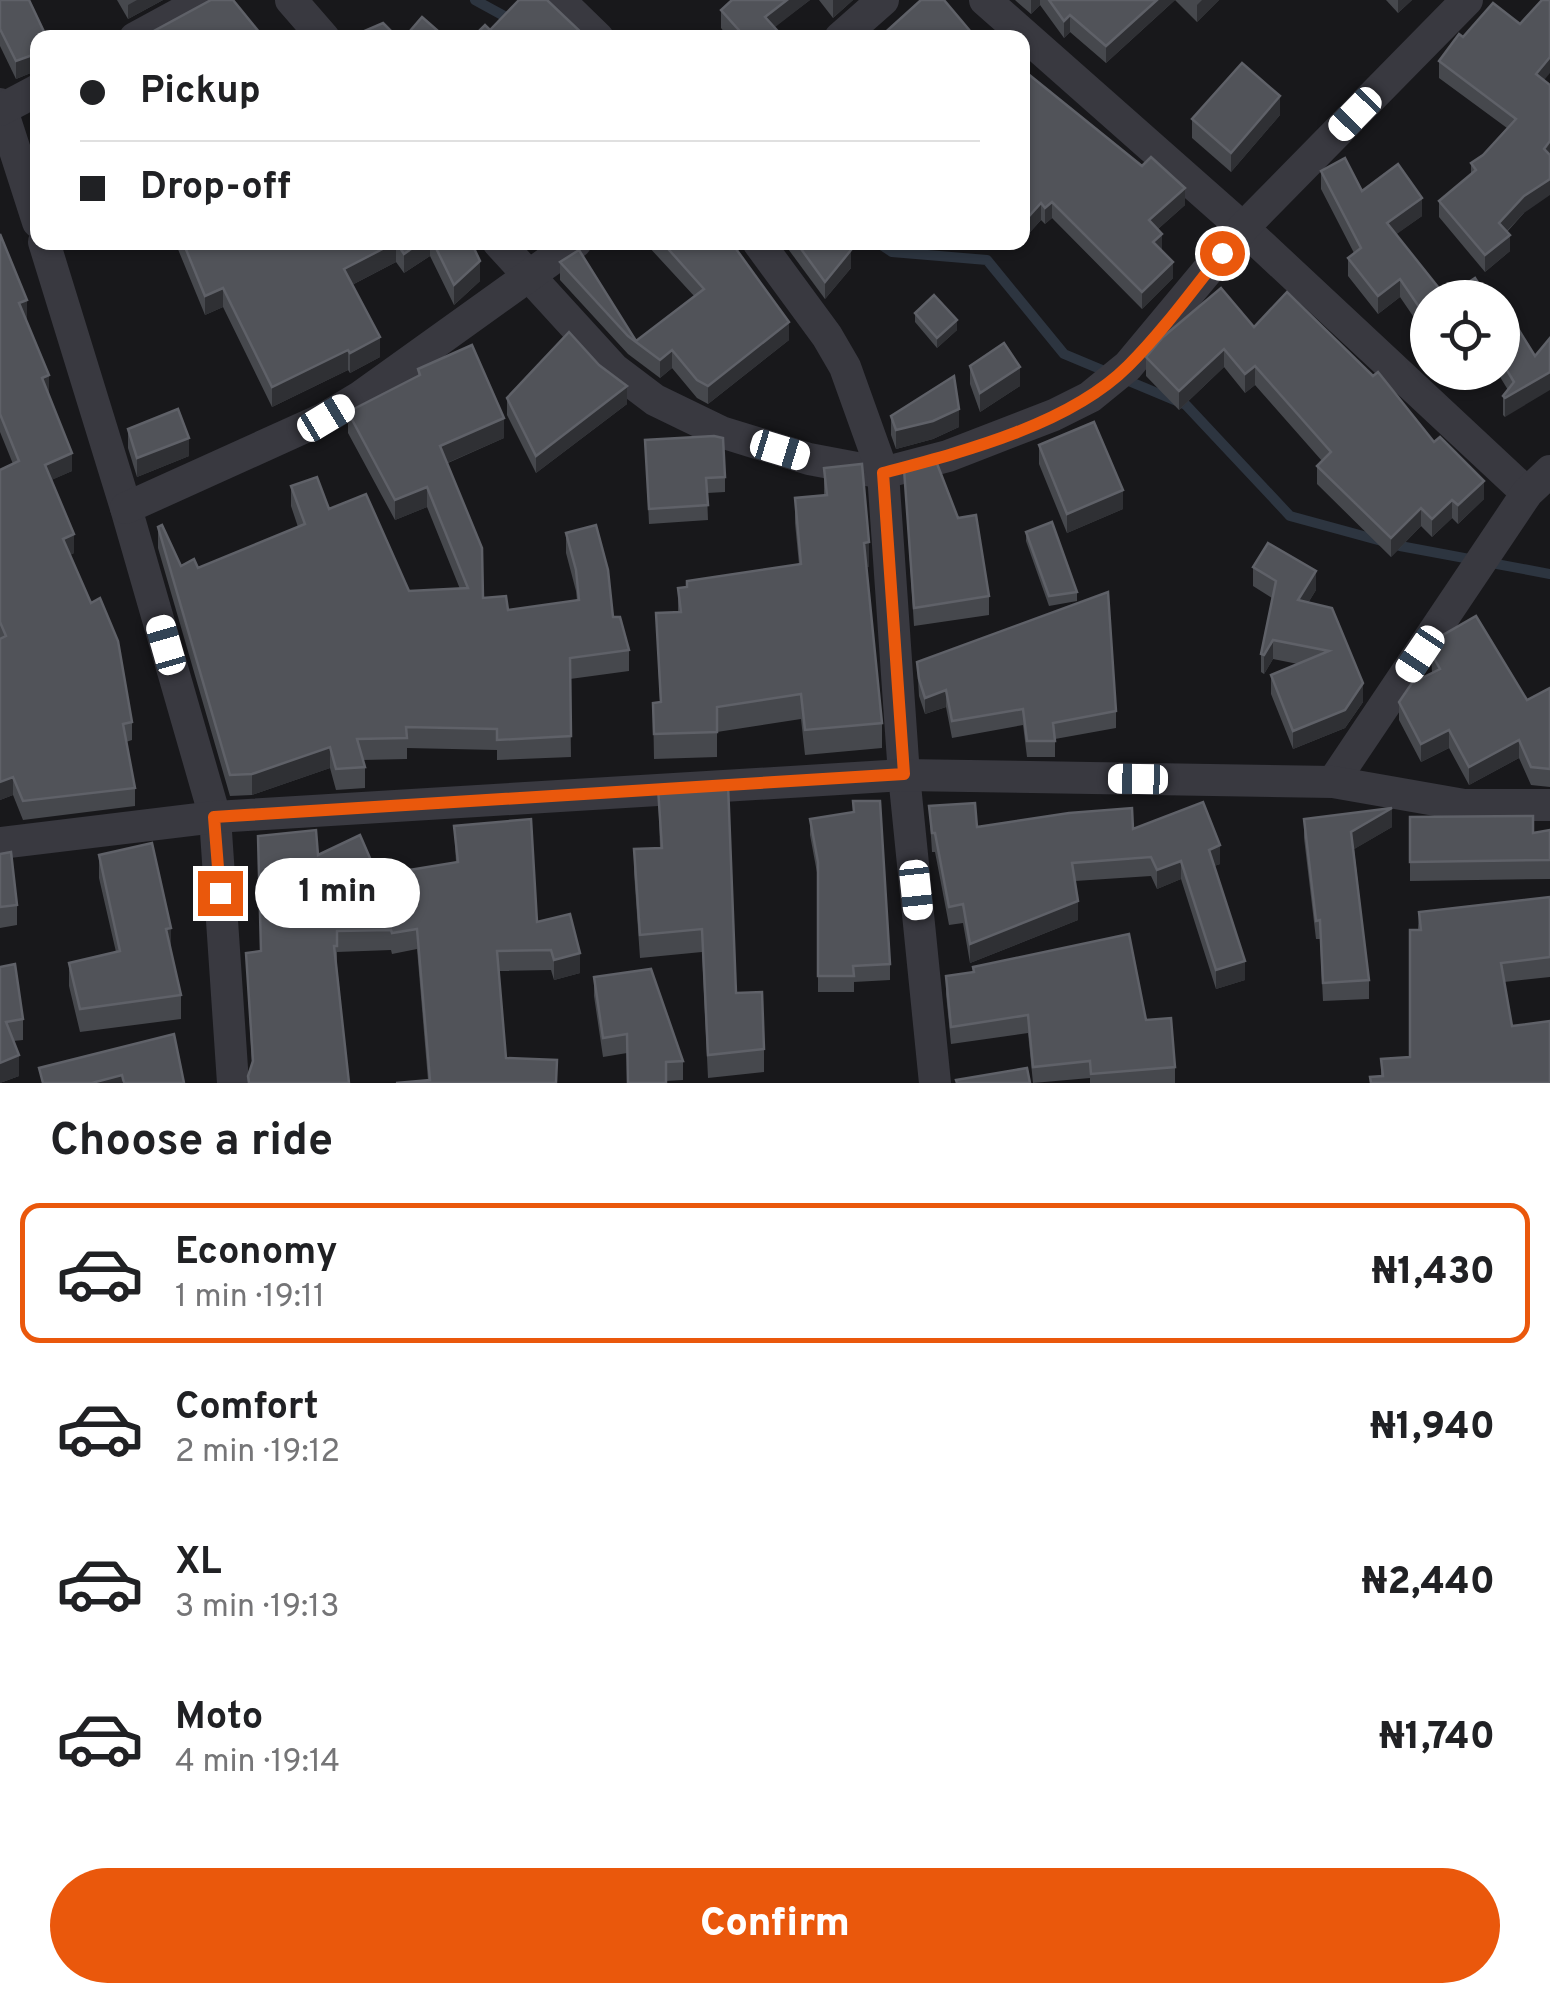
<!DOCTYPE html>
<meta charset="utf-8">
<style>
:root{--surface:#fff;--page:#f2f2f2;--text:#202124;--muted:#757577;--line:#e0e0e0;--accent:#ea580c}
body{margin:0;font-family:Overpass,sans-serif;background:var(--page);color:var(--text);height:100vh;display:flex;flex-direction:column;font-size:38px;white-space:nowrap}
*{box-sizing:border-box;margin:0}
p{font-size:32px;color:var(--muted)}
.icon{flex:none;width:55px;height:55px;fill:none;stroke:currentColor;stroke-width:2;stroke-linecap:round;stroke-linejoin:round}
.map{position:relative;height:1083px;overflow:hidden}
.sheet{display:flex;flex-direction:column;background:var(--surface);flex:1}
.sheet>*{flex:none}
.hud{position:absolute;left:30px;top:30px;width:1000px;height:220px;border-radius:20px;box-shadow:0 2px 8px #0004;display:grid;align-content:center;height:220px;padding:0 50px;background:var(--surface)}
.fabs{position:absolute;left:1410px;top:280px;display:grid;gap:20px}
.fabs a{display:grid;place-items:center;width:110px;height:110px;border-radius:50%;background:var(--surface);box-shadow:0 2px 8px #0004;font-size:50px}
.end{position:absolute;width:45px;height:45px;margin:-22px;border:12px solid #ea580c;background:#fff;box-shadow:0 0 0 5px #fff}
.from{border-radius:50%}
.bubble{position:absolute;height:70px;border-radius:35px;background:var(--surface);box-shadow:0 2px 8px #0004;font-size:32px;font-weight:800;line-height:70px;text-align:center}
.car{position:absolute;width:30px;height:60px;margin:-30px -15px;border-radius:12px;box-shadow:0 0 8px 2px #0007;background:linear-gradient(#fff 24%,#345 0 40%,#fff 0 76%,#345 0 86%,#fff 0)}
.hud b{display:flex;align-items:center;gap:35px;height:95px;font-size:38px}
.hud b+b{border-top:2px solid var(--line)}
.hud i{width:25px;height:25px;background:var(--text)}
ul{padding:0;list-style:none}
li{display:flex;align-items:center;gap:30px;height:140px;margin:0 20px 15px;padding:0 30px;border:5px solid transparent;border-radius:20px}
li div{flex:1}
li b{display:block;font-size:38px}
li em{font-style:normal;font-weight:800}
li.selected{border-color:var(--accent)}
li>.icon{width:90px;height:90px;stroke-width:1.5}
h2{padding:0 50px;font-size:45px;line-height:120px}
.cta{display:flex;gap:20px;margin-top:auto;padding:20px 50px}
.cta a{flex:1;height:115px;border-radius:60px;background:var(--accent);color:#fff;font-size:40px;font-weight:800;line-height:115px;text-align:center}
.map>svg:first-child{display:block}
</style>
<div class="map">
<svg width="1550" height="1083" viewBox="0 0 1550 1083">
<rect width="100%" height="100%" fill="#18181b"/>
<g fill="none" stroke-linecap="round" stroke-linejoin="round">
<g stroke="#2d3540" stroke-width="10">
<path d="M475 0 506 17 523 38"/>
<path d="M877 242 892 252 987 260 1064 354 1186 405 1290 516 1400 546 1550 574"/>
</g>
<g stroke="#393940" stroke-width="32">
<path d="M291 0 324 38"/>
<path d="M559 0 598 38"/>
<path d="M985 0 1243 228 1527 493"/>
<path d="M135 38 205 0"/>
<path d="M840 38 883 0"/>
<path d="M0 104 38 222"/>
<path d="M0 110 38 90"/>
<path d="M44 242 126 508 215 817 233 1083"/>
<path d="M498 242 614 369 655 400 721 432 809 459 883 473 948 456 1054 415 1090 397 1128 366 1243 228 1467 0"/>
<path d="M758 242 827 336 845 367 883 473 904 775 935 1083"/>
<path d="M126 508 325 418 360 397 576 242"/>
<path d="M1333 782 1527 493 1550 471"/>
<path d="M0 843 215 817 904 775 1333 782 1464 805H1550"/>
</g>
</g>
<g fill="#46484d">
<path d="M0 0 38 38V70L16 79 0 46Z"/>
<path d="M117 0H163L128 19Z"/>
<path d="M810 0 774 27 784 38H729L721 28V10Z"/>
<path d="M819 0H853L833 18Z"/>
<path d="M1015 0H1219L1197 22 1175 0 1106 63 1070 32 1064 38 1040 5 1031 14Z"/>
<path d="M1386 0H1412L1398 13Z"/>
<path d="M1520 24 1544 80 1524 213 1507 232 1510 251 1485 272 1439 217V201L1471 174V163L1483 155 1507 128 1439 78V61L1463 37Z"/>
<path d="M1022 69 1185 205 1158 229 1161 250 1173 278 1142 309 1052 218 1045 224 1041 220 1022 241Z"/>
<path d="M1280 115 1231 172 1192 138V119Z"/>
<path d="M1321 171 1422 216 1396 234 1446 297 1488 298H1428V338L1400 297 1378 314 1348 276V258L1354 253 1321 189Z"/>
<path d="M0 234 27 318 25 319 72 471 51 480 74 553 70 555 132 722V740L126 742 135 788V806L23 820 13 795 0 800V470L13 464 0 432Z"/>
<path d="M175 242H471L480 281 454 305 430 256 404 273 396 262 352 285 380 357 350 373 348 370 272 407 223 307 205 315Z"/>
<path d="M648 242H731L789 340 708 404 697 398 672 368 660 378 628 354 560 280V262L636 341 695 297 648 246Z"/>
<path d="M783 242H841L851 268 825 299Z"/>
<path d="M915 313 957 330 937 348 915 322Z"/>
<path d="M1254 327 1434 442 1484 499 1458 524 1452 518 1432 537 1421 526 1391 557 1317 484V466L1322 461 1255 385 1245 393 1224 367 1179 410 1146 376V357Z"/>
<path d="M1502 336 1535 356 1505 417 1503 415V396L1508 390 1497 372H1502Z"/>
<path d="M970 366 1020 386 980 412 970 384Z"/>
<path d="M418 369 504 438 448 463 483 598 508 610 577 600 576 591 566 553V533L613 617 629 650V671L570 679 571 757 497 760V750L407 748V759L362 760 365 767V788L336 790 330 768 252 795 230 796 158 548V527L181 566 198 568 298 527 291 506V486L329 509 409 591 460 589 427 507 395 520 348 433V412L418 376Z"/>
<path d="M507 398 627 404 536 473 507 415Z"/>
<path d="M891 416 959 427 933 439 896 449 891 435Z"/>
<path d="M128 429 189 456 137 477 128 448Z"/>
<path d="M645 440 725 477V492L707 493 708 520 649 524Z"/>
<path d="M1039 445 1123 509 1067 533 1039 464Z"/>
<path d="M824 468 869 567H867L882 723V748L805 755 801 719 717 732V757L654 759 653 703 660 702 656 613H678V588L799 564 795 523V498L824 496Z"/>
<path d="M904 469 958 518 989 596V615L914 626Z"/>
<path d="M1026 532 1077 592V601L1049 606 1026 541Z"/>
<path d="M1253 567 1316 590 1308 603 1363 702 1345 728 1293 749 1271 694V675L1298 664 1273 659 1264 674 1261 672V654L1272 598 1253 586Z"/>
<path d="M1431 653 1527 700 1550 688V787L1531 785 1519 758 1469 785 1449 748 1421 762 1399 720V702L1432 673Z"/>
<path d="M917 662 1116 711V728L1055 739V757H1027L1023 725 952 738 946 707 925 714 919 696Z"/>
<path d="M658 788 736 993 764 1049V1072L708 1078 702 952 640 958 634 872V849L660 848Z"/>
<path d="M929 806 977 827 1133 829 1220 864 1214 866 1245 980 1216 989 1181 879 1157 889 1151 876 1075 881 1078 920 970 963 963 923 949 925 935 852H932Z"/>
<path d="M1410 817 1533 833 1550 830V879L1410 881Z"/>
<path d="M810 819 890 964V980L854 982V992H818V878L810 835Z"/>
<path d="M1304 819 1392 827 1354 849 1369 980V999L1323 1001 1320 939H1316L1304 838Z"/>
<path d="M454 826 580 973 554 980 551 970 498 971 506 1058 428 1080 417 949 392 954 391 950 337 952V966L349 1083H248V1076L252 1065 246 953 261 951 318 855 373 876 456 862Z"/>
<path d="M0 854 17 905V925L0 928Z"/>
<path d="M99 855 171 952 181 995V1019L80 1032 69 986V963L116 952 99 878Z"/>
<path d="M1550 897V977L1504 982 1512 1026 1550 1083 1381 1076V1059L1410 1057 1419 912Z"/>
<path d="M0 967 23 1019V1040L13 1041 19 1076 0 1083Z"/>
<path d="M973 967 1146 1020 1175 1067V1083H1090V1078L1033 1083 1028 1033 951 1044 946 994V976L973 972Z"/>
<path d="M594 977 683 1061V1080L666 1081 627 1053 603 1057 594 996Z"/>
</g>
<g fill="#2f3034">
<path d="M137 0H163L128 19V5Z"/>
<path d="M787 0H810L765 35V17Z"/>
<path d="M833 0H853L833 18Z"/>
<path d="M1031 0H1040V5L1031 14Z"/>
<path d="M1157 0H1175L1106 63V46Z"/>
<path d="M1202 0H1219L1197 22V5Z"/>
<path d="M1398 0H1412L1398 13Z"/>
<path d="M1070 15V32L1064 38V21Z"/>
<path d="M1550 48V73L1536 90V74Z"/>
<path d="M38 53V70L16 79V61Z"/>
<path d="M1280 96V115L1231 172V153Z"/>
<path d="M1550 141V158L1544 149Z"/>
<path d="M1550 179V195L1524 213 1499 239V223L1524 196Z"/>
<path d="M1185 188V205L1149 237V220Z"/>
<path d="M1422 198V216L1387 241V223Z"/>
<path d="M1052 202V218L1045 224V208Z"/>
<path d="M1041 203V220L1022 241V224Z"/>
<path d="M1162 234V250L1153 242Z"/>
<path d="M1510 235V251L1485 272V255Z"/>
<path d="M396 242V262L344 289V269Z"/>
<path d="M421 242H430V256L404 273V254Z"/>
<path d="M851 250V268L825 299V282Z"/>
<path d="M480 261V281L454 305V285Z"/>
<path d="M1173 262V278L1142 309V292Z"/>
<path d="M1400 279V297L1378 314V296Z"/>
<path d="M223 288V307L205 315V296Z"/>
<path d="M27 300V318L19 322V303Z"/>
<path d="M957 320V330L937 348V338Z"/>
<path d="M789 322V340L708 404V386Z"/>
<path d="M380 337V357L350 373V353Z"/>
<path d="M1224 349V367L1179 410V391Z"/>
<path d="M348 350V370L272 407V387Z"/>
<path d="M672 350V368L660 378V360Z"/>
<path d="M1255 366V385L1245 393V374Z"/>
<path d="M1020 367V386L980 412V393Z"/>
<path d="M1550 372V390L1505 417V398Z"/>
<path d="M49 375V394L42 378Z"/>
<path d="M627 386V404L536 473V456Z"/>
<path d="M959 409V427L933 439 896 449V430Z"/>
<path d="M504 418V438L440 466V446Z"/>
<path d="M189 438V456L137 477V458Z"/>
<path d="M72 453V471L45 483V465Z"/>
<path d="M1484 481V499L1458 524V505Z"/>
<path d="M427 487V507L395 520V500Z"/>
<path d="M1123 490V509L1067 533V514Z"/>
<path d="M1452 500V518L1432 537V519Z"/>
<path d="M1421 508V526L1391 557V538Z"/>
<path d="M74 534V553L63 558V539Z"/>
<path d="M869 542V567L864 568V543Z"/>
<path d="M1316 571V590L1298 619V600Z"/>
<path d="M1273 640V659L1264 674V655Z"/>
<path d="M1363 683V702L1345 728 1293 749V731Z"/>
<path d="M946 690V707L925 714V698Z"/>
<path d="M1449 730V748L1421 762V744Z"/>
<path d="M1519 740V758L1469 785V767Z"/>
<path d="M330 747V768L252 795V774Z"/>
<path d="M13 777V795L0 800V782Z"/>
<path d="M1392 808V827L1351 851V832Z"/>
<path d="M1220 845V864L1209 868V850Z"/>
<path d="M1181 861V879L1157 889V870Z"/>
<path d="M1078 901V920L970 963V944Z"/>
<path d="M171 928V952L166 929Z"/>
<path d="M580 953V973L554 980V960Z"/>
<path d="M1245 961V980L1216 989V970Z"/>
<path d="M19 1055V1076L0 1083V1063Z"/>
<path d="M122 1075V1083H92Z"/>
</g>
<g fill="#515359" stroke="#5f6168" stroke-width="2.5">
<path d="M0 0H29L47 38H38V53L16 61 0 29Z"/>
<path d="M211 0H233L264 38H159L154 31Z"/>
<path d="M519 0H547L587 38H472L485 25 490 30Z"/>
<path d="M732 0H787L765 17 784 38H746L721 10Z"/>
<path d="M921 0H944L976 38H879Z"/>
<path d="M1049 0H1157L1106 46 1070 15 1064 21Z"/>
<path d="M1542 0H1550V57L1536 74 1550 85V141L1544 149 1550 155V179L1524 196 1499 223 1510 235 1485 255 1439 201 1476 170 1471 163 1483 155 1516 119 1439 61 1459 34 1463 37 1493 3 1520 24Z"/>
<path d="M422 17 446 38H404Z"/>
<path d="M383 23 398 38H355L353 36Z"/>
<path d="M1242 63 1280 96 1231 153 1192 119Z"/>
<path d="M1022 69 1142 166 1151 157 1185 188 1149 220 1162 234 1153 242 1173 262 1142 292 1052 202 1045 208 1041 203 1022 224Z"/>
<path d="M1345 158 1362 191 1398 164 1422 198 1387 223 1446 297 1475 278 1488 298H1428V320L1400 279 1378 296 1348 258 1361 248 1321 171Z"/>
<path d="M0 234 27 300 19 303 49 375 42 378 72 453 45 465 74 534 63 539 91 603 100 598 118 641 132 722 123 724 135 788 23 801 13 777 0 782V639L6 636 0 622V470L19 461 0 414Z"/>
<path d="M183 242H396L344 269 380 337 350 353 348 350 272 387 223 288 205 296Z"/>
<path d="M396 242H421L404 254Z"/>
<path d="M433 242H471L480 261 454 285Z"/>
<path d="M662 242H731L789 322 708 386 697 380 672 350 660 360 628 336 560 262 579 250 636 341 704 289Z"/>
<path d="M796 242H841L851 250 825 282Z"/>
<path d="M1221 288 1254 327 1287 292 1373 376 1378 372 1434 442 1440 437 1484 481 1458 505 1452 500 1432 519 1421 508 1391 538 1317 466 1331 452 1255 366 1245 374 1224 349 1179 391 1146 357 1163 337Z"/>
<path d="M934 295 957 320 937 338 915 313Z"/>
<path d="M1517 327 1535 356 1550 338V372L1505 398 1503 396 1514 382 1502 362V336Z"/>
<path d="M569 332 599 365 627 386 536 456 507 398Z"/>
<path d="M1004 343 1020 367 980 393 970 366Z"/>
<path d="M472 345 504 418 440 446 482 548 483 598 506 596 508 610 579 600 576 570 566 533 596 525 608 570 613 617H620L629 650 570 658 571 736 497 740V729L406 727 407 738 357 739 365 767 336 769 330 747 252 774 230 775 158 527 162 525 181 566 194 559 198 568 305 524 291 486 317 477 329 509 366 494 409 591 468 588 427 487 395 500 348 412 420 375 418 369Z"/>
<path d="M954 376 959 409 933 421 896 430 891 416Z"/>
<path d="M178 409 189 438 137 458 128 429Z"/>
<path d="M1094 422 1123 490 1067 514 1039 445Z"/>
<path d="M714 436 723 438 725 477 706 478 708 505 649 509 645 440Z"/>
<path d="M936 461 958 518 976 515 989 596 914 608 904 469Z"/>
<path d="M862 464 869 542 864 543 882 723 805 730 801 694 717 707V732L654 734 653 703 661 702 656 613 681 612 678 588 687 587V581L801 564 795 498 827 495 824 468Z"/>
<path d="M1052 522 1077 592 1049 596 1026 532Z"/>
<path d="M1268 543 1316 571 1298 600 1332 608 1363 683 1345 710 1293 731 1271 675 1329 651 1273 640 1264 655 1261 654 1276 581 1253 567Z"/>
<path d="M1108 592 1116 711 1053 723 1055 741H1027L1023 709 952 721 946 690 925 698 919 679 917 662Z"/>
<path d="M1476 616 1527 700 1550 688V769L1531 767 1519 740 1469 767 1449 730 1421 744 1399 702 1412 683 1440 669 1431 653 1443 635Z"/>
<path d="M728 784 736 993 762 992 764 1049 708 1055 702 929 640 935 634 849 662 848 658 788Z"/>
<path d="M853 801H880L890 964 853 966 854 976H818V862L810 819 854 812Z"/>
<path d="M1203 802 1220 845 1209 850 1245 961 1216 970 1181 861 1157 870 1151 857 1072 863 1078 901 970 944 963 904 949 907 935 833H932L929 806 975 803 977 827 1069 813 1132 808 1133 829Z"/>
<path d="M1392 808 1351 832 1369 980 1323 983 1320 920 1316 921 1304 819Z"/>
<path d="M1533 816V833L1550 830V860L1410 862V817Z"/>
<path d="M531 819 537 922 570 914 580 953 554 960 551 950 497 951 506 1058 557 1060 556 1083H396L430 1080 417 929 392 933 391 930 337 931V946H334L349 1083H249L248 1076 253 1061 246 953 261 951 258 836 316 830 318 855 360 835 373 865V876L458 862 454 826Z"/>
<path d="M152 843 171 928 166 929 181 995 80 1009 69 963 120 951 99 855Z"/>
<path d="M11 852 17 905 0 907V854Z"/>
<path d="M1550 897V957L1501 963 1512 1026 1550 1021V1083H1371L1370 1077 1383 1076 1381 1059 1410 1057V930H1421L1419 912Z"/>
<path d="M1129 934 1146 1020 1171 1018 1175 1067 1091 1074 1090 1061 1033 1067 1028 1015 951 1027 946 976 974 972 973 967Z"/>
<path d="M15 964 23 1019 6 1022 19 1055 0 1063V967Z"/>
<path d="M651 969 683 1061 666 1062V1083H628L627 1034 603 1038 594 977Z"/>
<path d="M174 1034 184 1083H124L122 1075 92 1083H43L39 1068Z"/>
<path d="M1027 1068 1030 1083H957L956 1080Z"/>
</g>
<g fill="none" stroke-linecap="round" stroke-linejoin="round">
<path stroke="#ea580c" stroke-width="12" d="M220 893 214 817 904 774 883 473C962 452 1069 425 1128 366 1162 332 1192 291 1222 253"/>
</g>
</svg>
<div class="fabs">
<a><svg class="icon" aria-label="locate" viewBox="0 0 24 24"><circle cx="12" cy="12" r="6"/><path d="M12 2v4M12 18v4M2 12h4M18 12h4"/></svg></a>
</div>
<i class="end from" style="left:1222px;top:253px"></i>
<i class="end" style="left:220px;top:893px"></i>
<div class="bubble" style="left:255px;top:858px;width:165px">1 min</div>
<i class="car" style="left:1355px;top:114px;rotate:224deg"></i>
<i class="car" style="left:326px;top:418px;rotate:59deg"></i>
<i class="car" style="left:780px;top:450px;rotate:107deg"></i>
<i class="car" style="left:166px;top:645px;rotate:344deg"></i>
<i class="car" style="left:1420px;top:654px;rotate:214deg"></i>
<i class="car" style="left:1138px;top:779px;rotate:271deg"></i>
<i class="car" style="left:916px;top:890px;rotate:174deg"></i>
<div class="hud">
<b><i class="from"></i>Pickup</b>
<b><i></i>Drop-off</b>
</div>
</div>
<section class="sheet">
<h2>Choose a ride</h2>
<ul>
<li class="selected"><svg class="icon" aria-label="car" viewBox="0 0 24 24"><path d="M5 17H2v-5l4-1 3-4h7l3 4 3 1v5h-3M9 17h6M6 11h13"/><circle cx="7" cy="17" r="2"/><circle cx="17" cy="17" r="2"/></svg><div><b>Economy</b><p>1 min · 19:11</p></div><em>₦1,430</em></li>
<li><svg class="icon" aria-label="car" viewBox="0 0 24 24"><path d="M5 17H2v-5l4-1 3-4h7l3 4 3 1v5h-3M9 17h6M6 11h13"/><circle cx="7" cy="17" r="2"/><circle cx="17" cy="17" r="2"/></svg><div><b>Comfort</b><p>2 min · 19:12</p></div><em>₦1,940</em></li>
<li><svg class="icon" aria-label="car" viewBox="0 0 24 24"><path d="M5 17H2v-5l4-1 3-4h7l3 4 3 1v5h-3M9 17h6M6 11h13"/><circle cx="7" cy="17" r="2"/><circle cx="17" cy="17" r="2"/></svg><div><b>XL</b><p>3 min · 19:13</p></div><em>₦2,440</em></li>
<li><svg class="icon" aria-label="car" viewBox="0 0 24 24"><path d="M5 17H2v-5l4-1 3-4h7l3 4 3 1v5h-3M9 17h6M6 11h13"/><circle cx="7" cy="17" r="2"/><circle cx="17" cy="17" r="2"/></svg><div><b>Moto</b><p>4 min · 19:14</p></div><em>₦1,740</em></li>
</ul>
<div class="cta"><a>Confirm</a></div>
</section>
